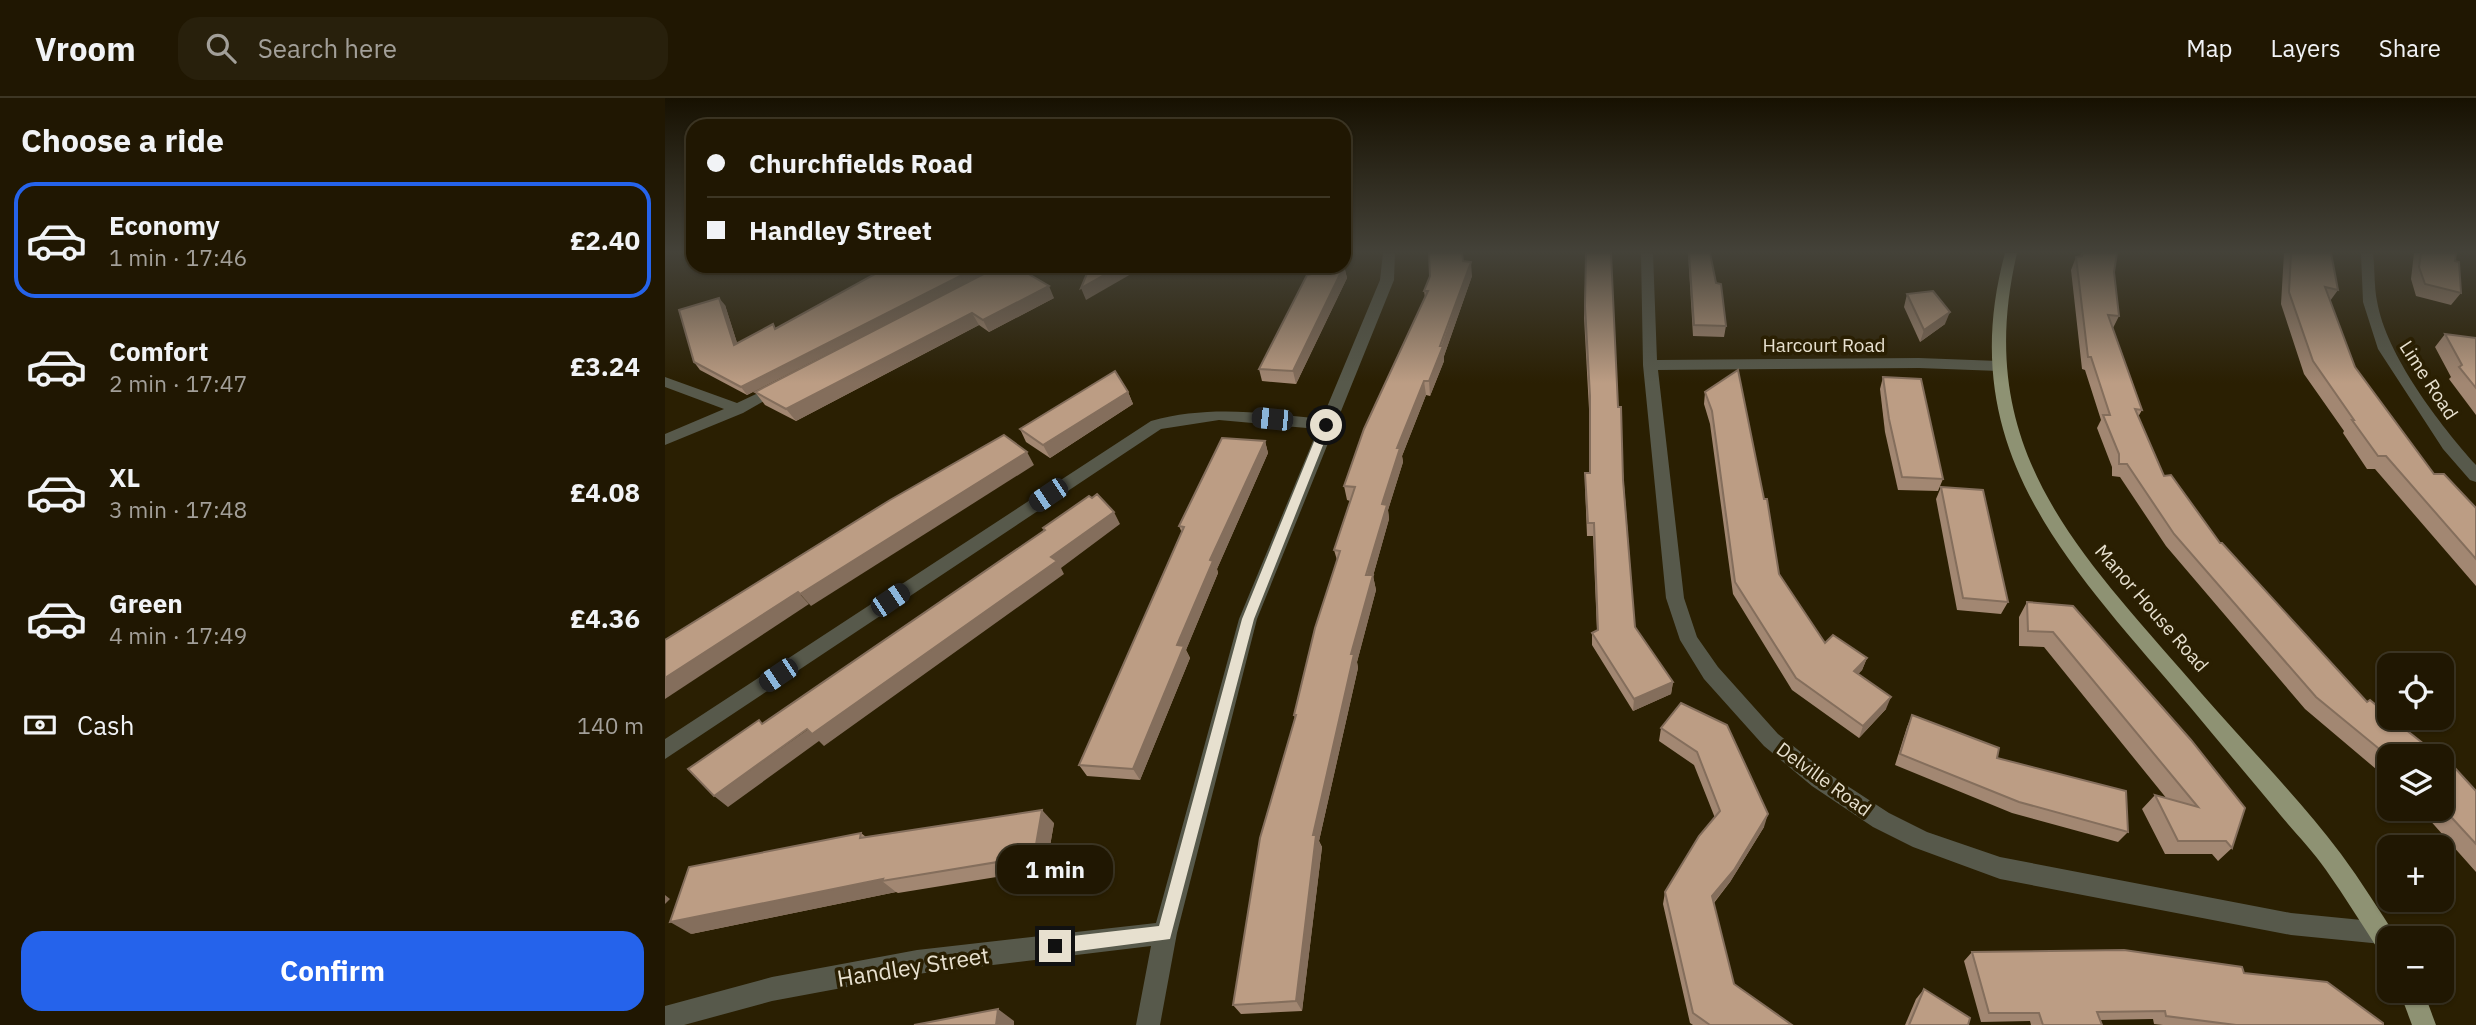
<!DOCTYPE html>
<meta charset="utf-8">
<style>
:root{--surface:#201702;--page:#28200c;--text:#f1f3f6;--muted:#a29f99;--line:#3d3624;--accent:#2563eb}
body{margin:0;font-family:"IBM Plex Sans",sans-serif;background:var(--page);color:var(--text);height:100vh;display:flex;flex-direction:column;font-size:26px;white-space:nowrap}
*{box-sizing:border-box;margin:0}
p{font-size:23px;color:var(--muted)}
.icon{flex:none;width:38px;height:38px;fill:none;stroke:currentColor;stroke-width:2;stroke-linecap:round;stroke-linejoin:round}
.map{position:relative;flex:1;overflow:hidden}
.drawer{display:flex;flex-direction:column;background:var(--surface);width:665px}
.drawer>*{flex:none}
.hud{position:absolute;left:21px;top:21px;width:665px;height:154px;border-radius:21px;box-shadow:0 2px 5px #0004,0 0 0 2px var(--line);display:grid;align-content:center;height:154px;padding:0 21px;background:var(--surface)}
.controls{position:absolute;left:1712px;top:555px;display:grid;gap:14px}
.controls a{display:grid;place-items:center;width:77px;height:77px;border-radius:14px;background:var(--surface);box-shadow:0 2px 5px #0004,0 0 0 2px var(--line);font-size:35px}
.end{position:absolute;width:32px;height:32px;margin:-16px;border:9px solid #e7e0cf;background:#111;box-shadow:0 0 0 4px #111}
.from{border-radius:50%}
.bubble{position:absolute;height:49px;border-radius:21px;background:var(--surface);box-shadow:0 2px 5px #0004,0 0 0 2px var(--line);font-size:23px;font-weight:800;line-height:49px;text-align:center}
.car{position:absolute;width:21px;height:42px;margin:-21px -10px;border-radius:9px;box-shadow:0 0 5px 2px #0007;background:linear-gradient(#222 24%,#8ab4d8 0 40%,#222 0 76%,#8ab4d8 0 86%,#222 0)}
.hud b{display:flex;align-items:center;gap:24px;height:66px;font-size:26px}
.hud b+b{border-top:2px solid var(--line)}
.hud i{width:18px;height:18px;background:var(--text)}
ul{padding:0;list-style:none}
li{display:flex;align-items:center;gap:21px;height:116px;margin:0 14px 10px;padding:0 7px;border:4px solid transparent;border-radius:21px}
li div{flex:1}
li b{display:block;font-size:26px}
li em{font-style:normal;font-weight:800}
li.on{border-color:var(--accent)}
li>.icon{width:63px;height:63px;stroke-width:1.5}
h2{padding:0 21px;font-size:32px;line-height:84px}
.pay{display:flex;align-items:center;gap:18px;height:77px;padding:0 21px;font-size:26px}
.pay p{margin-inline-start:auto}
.cta{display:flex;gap:14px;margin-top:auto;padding:14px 21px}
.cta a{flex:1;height:80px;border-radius:21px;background:var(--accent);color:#fff;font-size:28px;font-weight:800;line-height:80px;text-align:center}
header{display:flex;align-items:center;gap:42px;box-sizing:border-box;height:98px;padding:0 35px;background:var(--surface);border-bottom:2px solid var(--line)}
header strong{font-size:33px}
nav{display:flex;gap:38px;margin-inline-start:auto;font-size:24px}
.search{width:490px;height:63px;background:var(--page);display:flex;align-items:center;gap:18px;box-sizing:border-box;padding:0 24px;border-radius:21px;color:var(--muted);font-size:26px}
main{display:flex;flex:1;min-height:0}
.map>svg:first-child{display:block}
</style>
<header>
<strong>Vroom</strong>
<div class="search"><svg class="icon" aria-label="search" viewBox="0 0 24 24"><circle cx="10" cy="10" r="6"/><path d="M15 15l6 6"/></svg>Search here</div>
<nav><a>Map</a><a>Layers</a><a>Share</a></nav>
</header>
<main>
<section class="drawer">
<h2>Choose a ride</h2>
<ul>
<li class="on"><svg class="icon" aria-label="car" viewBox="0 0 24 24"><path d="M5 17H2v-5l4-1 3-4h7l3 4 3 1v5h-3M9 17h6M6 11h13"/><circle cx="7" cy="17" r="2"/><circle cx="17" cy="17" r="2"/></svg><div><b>Economy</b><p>1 min · 17:46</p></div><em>£2.40</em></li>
<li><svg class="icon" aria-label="car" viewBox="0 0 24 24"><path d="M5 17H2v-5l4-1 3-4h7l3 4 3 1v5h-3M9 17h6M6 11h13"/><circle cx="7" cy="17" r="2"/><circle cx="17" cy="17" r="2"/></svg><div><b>Comfort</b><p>2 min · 17:47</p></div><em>£3.24</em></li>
<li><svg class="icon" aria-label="car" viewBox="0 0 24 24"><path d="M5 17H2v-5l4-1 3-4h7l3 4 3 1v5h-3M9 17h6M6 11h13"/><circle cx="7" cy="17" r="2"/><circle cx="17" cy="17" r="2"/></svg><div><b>XL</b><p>3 min · 17:48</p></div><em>£4.08</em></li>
<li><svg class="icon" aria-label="car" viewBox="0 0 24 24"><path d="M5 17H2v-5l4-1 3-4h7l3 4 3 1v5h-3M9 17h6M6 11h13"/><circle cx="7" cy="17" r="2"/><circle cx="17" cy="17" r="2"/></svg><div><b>Green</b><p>4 min · 17:49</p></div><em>£4.36</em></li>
</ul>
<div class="pay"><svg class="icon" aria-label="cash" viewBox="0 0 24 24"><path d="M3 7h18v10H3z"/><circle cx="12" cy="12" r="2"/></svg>Cash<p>140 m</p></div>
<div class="cta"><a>Confirm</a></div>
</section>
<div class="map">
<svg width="1811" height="927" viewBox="0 0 1811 927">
<rect width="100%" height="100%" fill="#2a1f02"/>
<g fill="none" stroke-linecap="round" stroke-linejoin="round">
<g fill="#57594b" fill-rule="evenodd">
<path d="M718 155H730L729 182 592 521 512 835 495 927H471L486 848 252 876 107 903 19 927H0V908L107 879 252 852 491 825 574 521 653 331 554 322 496 331 0 661V641L486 323C544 307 598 315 657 321L715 182Z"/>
<path d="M976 155H988L992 262 1254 260 1334 263 1341 268 1334 273 1254 270 993 272 1019 500 1032 539 1053 569 1113 636 1161 674 1224 715 1262 734 1335 759 1626 815 1717 824 1725 827 1729 835 1724 844 1717 846 1626 837 1335 781 1248 749 1208 729 1147 688 1099 648 1039 581 1015 542 1001 500 978 267Z"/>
<path d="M1696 155H1708C1710 171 1709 188 1712 203 1721 257 1775 327 1811 367V384L1805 382 1778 351 1713 251 1698 204Z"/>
<path d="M0 279 72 305 110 287H120L122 290 78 315 0 347V336L59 311 0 289Z"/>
</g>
<g fill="#8e9273" fill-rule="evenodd">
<path d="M1340 155H1352C1305 356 1418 457 1537 596 1583 649 1634 700 1676 756 1696 783 1714 812 1732 840H1724V860L1716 856C1698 828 1680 799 1661 772 1648 753 1632 737 1617 719 1587 683 1556 646 1526 610 1408 470 1286 355 1340 155Z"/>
<path d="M1734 892H1758L1771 927H1747Z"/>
</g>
</g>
<g fill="#a28772">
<path d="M764 155H798V163L807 178 779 258V263L765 298 761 297 737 358 738 364 723 412 724 421 708 478 711 492 692 564 693 570 654 743 657 749 637 913 576 916 568 907 630 620 629 617 672 462 669 452 685 403 682 402 679 388 760 200 759 193 765 178Z"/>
<path d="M921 155 953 309 970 529 1008 584 1006 596 968 613 927 547V535L932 533 928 438H922L920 388V375H924V311L919 220Z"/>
<path d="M1023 155H1045L1061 228 1059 239 1028 238Z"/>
<path d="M1416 155H1452L1449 174 1454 218 1448 230 1477 312 1473 319 1499 378 1555 445 1724 658V682L1640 611 1501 448 1455 379 1447 378V369L1432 330 1436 322 1420 272 1417 271 1406 172 1411 159H1415Z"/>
<path d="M1619 155H1666L1673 192 1665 203 1690 269 1769 376 1811 410V488L1710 371H1702L1678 335 1679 333 1639 276 1616 206Z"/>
<path d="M1749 155H1791L1790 163 1796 195 1786 207 1751 198 1746 181Z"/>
<path d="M334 168 82 297 35 272 29 264 60 207 72 245 111 230 224 175Z"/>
<path d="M334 168 389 200 324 234 314 227 131 323 100 307 90 294Z"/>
<path d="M679 168 682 180 631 286 597 283 594 271Z"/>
<path d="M1242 196 1280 226 1255 244 1239 209Z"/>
<path d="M1780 236 1811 240V317L1784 281 1786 279 1770 249Z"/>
<path d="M1218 279 1278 381 1273 393 1233 392 1220 334 1215 291Z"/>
<path d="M463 294 468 306 385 360 361 344 355 331Z"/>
<path d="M1040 294 1114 476 1160 545 1202 560 1197 572 1193 576 1221 611 1194 640 1127 592 1068 496 1045 326 1039 306Z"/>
<path d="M600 343 603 355 552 471 553 475 521 552 525 560 475 682 422 678 414 667 517 435 514 428Z"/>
<path d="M1276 389 1343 504 1336 516 1292 512 1271 401Z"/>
<path d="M1362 504 1408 508 1567 750 1553 763 1547 756H1500L1477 711 1490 697 1502 701 1379 549 1354 548V519Z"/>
<path d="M1016 605 1099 729 1065 784 1049 805 1069 886 1127 927H1028L1025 925 998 806 1000 794 1050 720 1029 667 994 643 996 630Z"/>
<path d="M1247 617 1332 660 1463 734 1453 744 1347 715 1230 667 1242 629Z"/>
<path d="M1776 660 1811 693V774L1754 710H1776Z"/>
<path d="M389 725 381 771 233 795 231 794 26 836 196 735 201 739Z"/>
<path d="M1307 854 1579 875 1718 927H1498L1489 926 1488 921 1435 922 1437 927H1366L1365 923 1316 924 1299 863Z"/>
<path d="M1259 891 1303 927H1240L1251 901Z"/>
</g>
<g fill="#846e5c">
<path d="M806 164 807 178 779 258V263L765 298 764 283Z"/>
<path d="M315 168H334L82 297 76 289Z"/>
<path d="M455 168H480L421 202 416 190Z"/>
<path d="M679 168 682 180 631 286 628 273Z"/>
<path d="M384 188 389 200 324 234 318 222Z"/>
<path d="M54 200 60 207 75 254 69 247Z"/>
<path d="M1285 214 1280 226 1255 244 1259 232Z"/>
<path d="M307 215 314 227 131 323 121 311Z"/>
<path d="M759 283 761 297 737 358 738 364 723 412 724 421 708 478 711 492 692 564 693 570 654 743 657 749 637 913 631 903 648 737 717 406 732 350Z"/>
<path d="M463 294 468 306 385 360 378 347Z"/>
<path d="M600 343 603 355 552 471 553 475 521 552 525 560 475 682 468 671 512 547 545 462Z"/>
<path d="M362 354 369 367 146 508 135 496Z"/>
<path d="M449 414 455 426 396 470 399 476 159 648 154 643 63 709 49 698Z"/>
<path d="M133 494 144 506 0 601V580Z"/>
<path d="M1202 560 1197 572 1185 585 1189 573Z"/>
<path d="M1008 584 1006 596 968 613 969 601Z"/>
<path d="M1226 599 1221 611 1194 640 1198 628Z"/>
<path d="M377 712 389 725 381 771 369 758Z"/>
<path d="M1103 716 1099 729 1065 784 1044 810 1047 798Z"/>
<path d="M218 781 217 783 231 794 26 836 5 824Z"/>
<path d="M0 797 5 801 0 806Z"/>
<path d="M333 911 349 923V927H331Z"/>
</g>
<g fill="#bc9d84" stroke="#846e5c" stroke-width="2">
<path d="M764 155H797L798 163 806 164 775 248H778L764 283H759L732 350H735L717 406 722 407 701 477H708L686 556H689L648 737H651L631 903 568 907 595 740 631 617H629L650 530 675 453 669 452 690 389 679 388 699 331 763 193H759L765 178Z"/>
<path d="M921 155H946L953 309H956L958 382 970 529 1008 584 969 601 927 535 933 532 929 425H923L920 375H925V298L920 208Z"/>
<path d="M1024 155H1045L1051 185 1056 186 1061 228 1029 227Z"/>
<path d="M1418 155H1452L1449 174 1454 218 1443 217 1477 312 1470 311 1499 378 1506 377 1555 445H1557L1702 604 1705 602 1724 618V620H1726L1774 658H1724V659L1651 599 1509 436 1462 366H1454V356L1438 317H1445L1426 259H1423L1411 159 1417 158Z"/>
<path d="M1626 155H1666L1673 192 1660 189 1690 269 1769 376H1779L1811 410V461L1721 358H1713L1687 322H1689L1648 263 1624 194Z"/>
<path d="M1756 155H1791L1790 163 1794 164 1796 195 1760 186 1754 169Z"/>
<path d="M237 168H315L76 289 29 264 14 212 54 200 69 247 108 226 110 231 217 172 224 175Z"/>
<path d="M334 168H350L384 188 318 222 307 215 121 311 90 294Z"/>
<path d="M425 168H455L416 190Z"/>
<path d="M679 168 628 273 594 271 642 177Z"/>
<path d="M1268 193 1285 214 1259 232 1242 196Z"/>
<path d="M1780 236 1811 240V290L1794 269 1797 267Z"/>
<path d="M1073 272 1099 401H1102L1114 476 1160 545 1168 537 1202 560 1189 573 1226 599 1198 628 1131 580 1070 484 1047 313 1040 294Z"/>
<path d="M450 273 463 294 378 347 355 331Z"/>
<path d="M1218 279 1256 281 1278 381 1237 379 1224 321Z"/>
<path d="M339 337 362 354 135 496 133 494 0 580V542L225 402Z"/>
<path d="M557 340 600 343 545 462 548 463 512 547 519 548 468 671 414 667 519 429 514 428Z"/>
<path d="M1276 389 1318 392 1343 504 1298 500Z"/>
<path d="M432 396 449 414 386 459 392 463 147 636 142 631 49 698 23 671 94 622 97 626 380 432 378 430 424 398 427 400Z"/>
<path d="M1362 504 1408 508 1526 642 1580 710 1567 750 1561 743H1513L1490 697 1533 709 1388 534 1363 533Z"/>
<path d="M1016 605 1062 627 1103 716 1069 772 1047 798 1069 886 1127 927H1045L1028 915 1000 794 1034 738 1055 713 1032 654 996 630Z"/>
<path d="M1247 617 1334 650 1332 660 1461 693 1463 734 1354 704 1235 656Z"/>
<path d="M1776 660 1790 670 1811 693V746L1776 708Z"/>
<path d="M377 712 369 758 217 783 218 781 5 824 24 769 196 735 195 740Z"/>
<path d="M1459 852 1577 869 1579 875 1662 884 1718 925V927H1571L1501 918 1500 913 1432 914 1437 927H1378L1374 915H1324L1307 854Z"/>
<path d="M1259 891 1305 920 1303 927H1244Z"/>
<path d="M333 911 331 927H249Z"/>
</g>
<linearGradient id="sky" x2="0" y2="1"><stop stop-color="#171101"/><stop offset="0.54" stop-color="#444239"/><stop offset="1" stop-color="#444239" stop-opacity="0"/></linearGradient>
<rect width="1811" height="285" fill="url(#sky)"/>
<path fill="#e7e0cf" d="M657 324 666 327 589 521 505 841 390 856 384 853 382 848 384 843 390 840 494 828 577 521Z"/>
<g text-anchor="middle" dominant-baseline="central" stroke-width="7" stroke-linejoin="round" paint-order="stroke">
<g font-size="19" fill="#e7e0cf" stroke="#2a1f02">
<text x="1159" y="247">Harcourt Road</text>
<text transform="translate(1764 282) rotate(57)">Lime Road</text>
<text transform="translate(1487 510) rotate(49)">Manor House Road</text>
<text transform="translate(1159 681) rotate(36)">Delville Road</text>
</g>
<g font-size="23" fill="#e7e0cf" stroke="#2a1f02">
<text transform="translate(248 868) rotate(-9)">Handley Street</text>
</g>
</g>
</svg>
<div class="controls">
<a><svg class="icon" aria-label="locate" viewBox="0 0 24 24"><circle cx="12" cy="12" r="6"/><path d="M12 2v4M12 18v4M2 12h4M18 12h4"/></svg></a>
<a><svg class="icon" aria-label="layers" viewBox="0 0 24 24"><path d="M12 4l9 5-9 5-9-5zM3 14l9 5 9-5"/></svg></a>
<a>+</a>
<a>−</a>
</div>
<i class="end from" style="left:661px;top:327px"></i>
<i class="end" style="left:390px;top:848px"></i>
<div class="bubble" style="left:332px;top:747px;width:116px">1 min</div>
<i class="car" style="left:607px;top:321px;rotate:276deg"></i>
<i class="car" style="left:383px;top:397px;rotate:236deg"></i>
<i class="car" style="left:225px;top:502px;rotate:56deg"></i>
<i class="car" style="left:113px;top:577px;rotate:236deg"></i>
<div class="hud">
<b><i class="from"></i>Churchfields Road</b>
<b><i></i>Handley Street</b>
</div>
</div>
</main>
